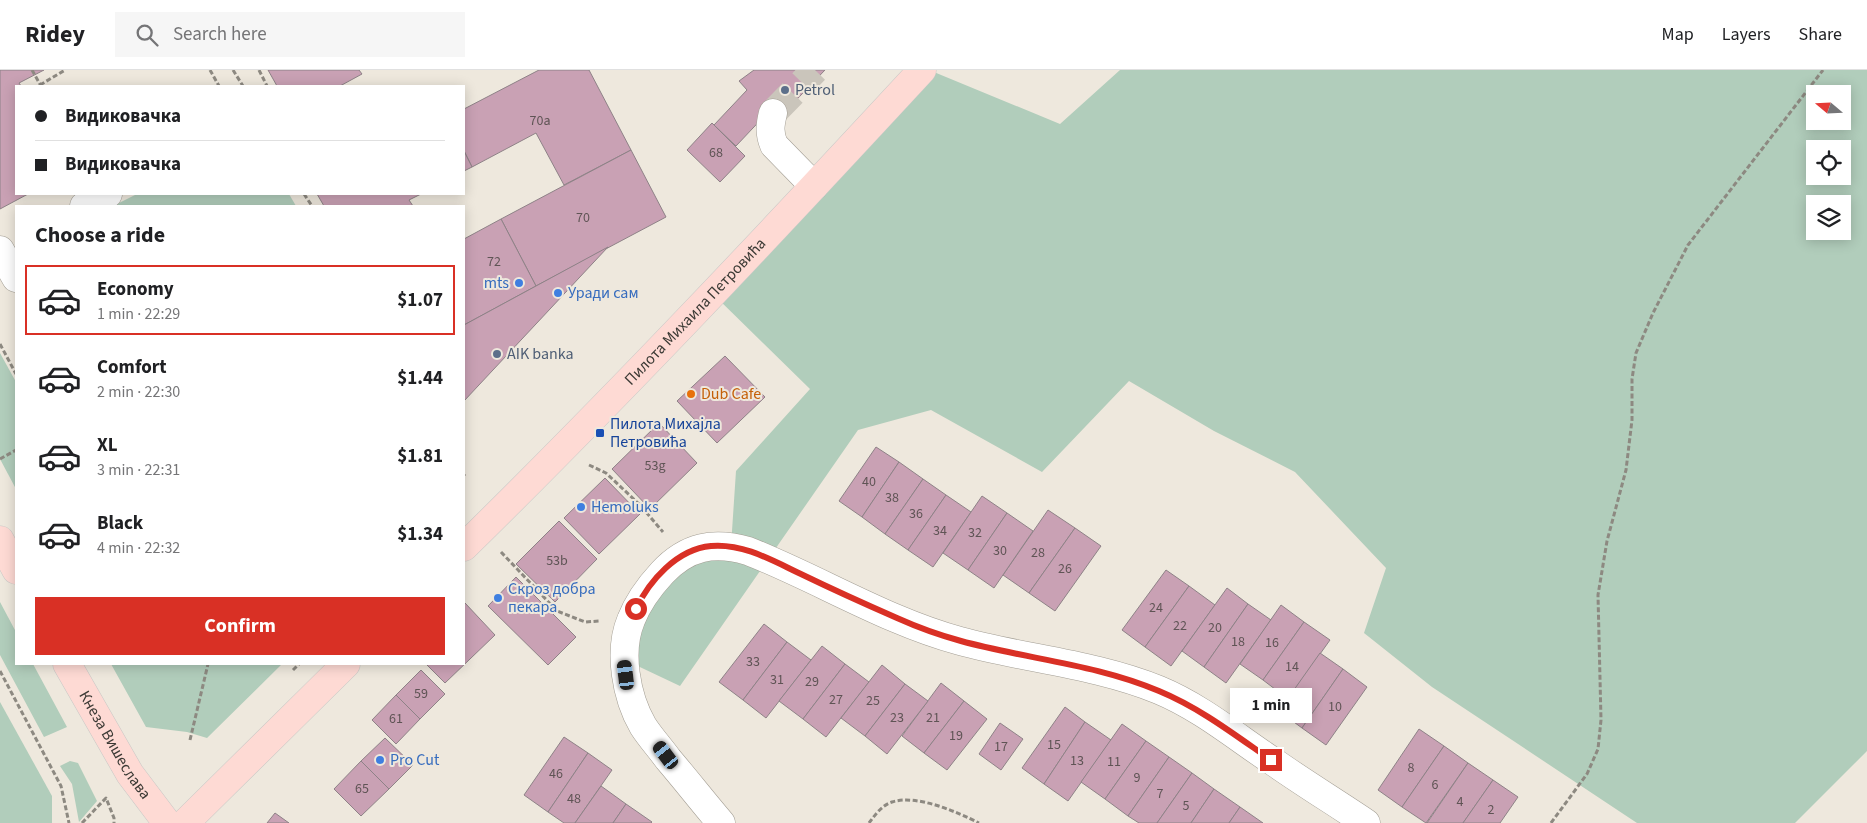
<!DOCTYPE html>
<meta charset="utf-8">
<style>
:root{--surface:#fff;--page:#f6f6f6;--text:#202124;--muted:#757577;--line:#e0e0e0;--accent:#d93025}
body{margin:0;font-family:"Source Sans 3",sans-serif;background:var(--page);color:var(--text);height:100vh;display:flex;flex-direction:column;font-size:19px;white-space:nowrap}
*{box-sizing:border-box;margin:0}
p{font-size:16px;color:var(--muted)}
.icon{flex:none;width:28px;height:28px;fill:none;stroke:currentColor;stroke-width:2;stroke-linecap:round;stroke-linejoin:round}
.map{position:relative;flex:1;overflow:hidden}
.details{position:absolute;left:15px;top:135px;width:450px;height:460px;display:flex;flex-direction:column;background:var(--surface);border-radius:0px;box-shadow:0 2px 12px #0003}
.details>*{flex:none}
.guide{position:absolute;left:15px;top:15px;width:450px;height:110px;border-radius:0px;box-shadow:0 2px 12px #0003;display:grid;align-content:center;height:110px;padding:0 20px;background:var(--surface)}
.needle{width:32px;rotate:289deg}
.controls{position:absolute;left:1806px;top:15px;display:grid;gap:10px}
.controls a{display:grid;place-items:center;width:45px;height:45px;border-radius:0px;background:var(--surface);box-shadow:0 2px 12px #0003;font-size:25px}
.end{position:absolute;width:22px;height:22px;margin:-11px;border:6px solid #d93025;background:#fff;box-shadow:0 0 0 2px #fff}
.from{border-radius:50%}
.bubble{position:absolute;height:35px;border-radius:0px;background:var(--surface);box-shadow:0 2px 12px #0003;font-size:16px;font-weight:700;line-height:35px;text-align:center}
.car{position:absolute;width:15px;height:30px;margin:-15px -8px;border-radius:6px;box-shadow:0 0 4px 1px #0007;background:linear-gradient(#222 24%,#8ab4d8 0 40%,#222 0 76%,#8ab4d8 0 86%,#222 0)}
.guide b{display:flex;align-items:center;gap:18px;height:48px;font-size:19px}
.guide b+b{border-top:1px solid var(--line)}
.guide i{width:12px;height:12px;background:var(--text)}
ul{padding:0;list-style:none}
li{display:flex;align-items:center;gap:15px;height:70px;margin:0 10px 8px;padding:0 10px;border:2px solid transparent;border-radius:0px}
li div{flex:1}
li b{display:block;font-size:19px}
li em{font-style:normal;font-weight:700}
li.current{border-color:var(--accent)}
li>.icon{width:45px;height:45px;stroke-width:1.5}
h2{padding:0 20px;font-size:22px;line-height:60px}
.button{display:flex;gap:10px;margin-top:auto;padding:10px 20px}
.button a{flex:1;height:58px;border-radius:0px;background:var(--accent);color:#fff;font-size:20px;font-weight:700;line-height:58px;text-align:center}
header{display:flex;align-items:center;gap:30px;box-sizing:border-box;height:70px;padding:0 25px;background:var(--surface);border-bottom:1px solid var(--line)}
header strong{font-size:24px}
nav{display:flex;gap:28px;margin-inline-start:auto;font-size:18px}
.search{width:350px;height:45px;background:var(--page);display:flex;align-items:center;gap:12px;box-sizing:border-box;padding:0 18px;border-radius:0px;color:var(--muted);font-size:19px}
.map>svg:first-child{display:block}
</style>
<header>
<strong>Ridey</strong>
<div class="search"><svg class="icon" aria-label="search" viewBox="0 0 24 24"><circle cx="10" cy="10" r="6"/><path d="M15 15l6 6"/></svg>Search here</div>
<nav><a>Map</a><a>Layers</a><a>Share</a></nav>
</header>
<div class="map">
<svg width="1867" height="753" viewBox="0 0 1867 753">
<rect width="100%" height="100%" fill="#eee8dd"/>
<g fill="#b1cdbb" fill-rule="evenodd">
<path d="M929 0 1060 54 1120 0H1867V681L1795 753H1637L1432 617 1364 563 1386 498 1295 402 1214 361 1129 311 1042 402 931 340 858 360 680 616 625 590 657 508 731 476 736 401 810 319 713 224ZM1815 24H1842V51H1815ZM1815 79H1842V106H1815ZM1815 134H1842V161H1815Z"/>
<path d="M137 124H289L296 136H113Z"/>
<path d="M0 283 16 312V419L0 389Z"/>
<path d="M0 532 16 562V594H33L67 657 44 667 0 585Z"/>
<path d="M111 594H282L207 668 187 662 146 657Z"/>
<path d="M0 632 52 726V753H0Z"/>
<path d="M70 691 78 693 97 731 79 752 72 714 60 696Z"/>
</g>
<g fill="#c9a1b4" stroke="#8e8287">
<path d="M0 0H44L19 13 21 16H16V124H28L0 139Z"/>
<path d="M268 0H359L362 4 340 16H277Z"/>
<path d="M539 0H589L631 80 564 115 536 63 472 97 464 81V39Z"/>
<path d="M754 0H825L779 48 770 40 736 76 714 55 747 20 739 11Z"/>
<path d="M712 53 745 86 720 112 687 80Z"/>
<path d="M631 80 666 147 536 216 501 149Z"/>
<path d="M464 81 472 97 464 101Z"/>
<path d="M317 124H421L409 130 413 136H324Z"/>
<path d="M501 149 536 216 464 255V169Z"/>
<path d="M608 177 464 331V255Z"/>
<path d="M725 286 765 327 717 373 677 331Z"/>
<path d="M659 353 697 393 650 439 612 399Z"/>
<path d="M876 377 899 392 862 447 839 431Z"/>
<path d="M899 392 923 409 885 464 862 447Z"/>
<path d="M605 408 640 444 599 484 564 448Z"/>
<path d="M923 409 946 425 908 480 885 464Z"/>
<path d="M946 425 971 442 933 497 908 480Z"/>
<path d="M982 426 1007 443 968 500 943 483Z"/>
<path d="M1048 440 1075 458 1029 523 1003 505Z"/>
<path d="M1007 443 1033 461 994 518 968 500Z"/>
<path d="M559 451 597 489 555 532 516 494Z"/>
<path d="M1075 458 1101 476 1055 541 1029 523Z"/>
<path d="M1166 500 1189 516 1145 577 1122 560Z"/>
<path d="M516 507 576 567 548 595 488 536Z"/>
<path d="M1189 516 1215 535 1171 596 1145 577Z"/>
<path d="M1227 518 1248 534 1204 597 1182 581Z"/>
<path d="M465 533 495 565 445 613 426 594H464V535Z"/>
<path d="M1248 534 1271 550 1226 613 1204 597Z"/>
<path d="M1281 535 1304 552 1263 610 1240 594Z"/>
<path d="M1304 552 1330 570 1288 629 1263 610Z"/>
<path d="M764 554 787 572 743 630 719 612Z"/>
<path d="M787 572 811 590 766 648 743 630Z"/>
<path d="M822 576 845 594 803 649 779 631Z"/>
<path d="M1320 583 1343 599 1302 658 1279 641Z"/>
<path d="M845 594 869 612 826 667 803 649Z"/>
<path d="M882 595 905 614 865 666 841 648Z"/>
<path d="M1343 599 1367 617 1326 675 1302 658Z"/>
<path d="M421 600 445 624 420 649 396 625Z"/>
<path d="M941 613 964 631 924 683 902 666Z"/>
<path d="M905 614 928 631 887 684 865 666Z"/>
<path d="M396 625 420 649 396 674 372 650Z"/>
<path d="M964 631 987 649 947 700 924 683Z"/>
<path d="M1065 637 1085 652 1044 714 1022 698Z"/>
<path d="M1085 652 1111 670 1068 731 1044 714Z"/>
<path d="M1000 653 1023 669 1001 700 979 684Z"/>
<path d="M1122 654 1146 671 1105 729 1081 712Z"/>
<path d="M1419 659 1444 676 1402 737 1378 720Z"/>
<path d="M564 667 588 683 548 742 524 725Z"/>
<path d="M385 668 413 695 389 719 361 691Z"/>
<path d="M1146 671 1169 687 1128 746 1105 729Z"/>
<path d="M1444 676 1468 693 1426 753 1402 737Z"/>
<path d="M588 683 612 700 575 753H564L548 742Z"/>
<path d="M1169 687 1192 703 1157 753H1139L1128 746Z"/>
<path d="M361 691 389 719 361 746 334 719Z"/>
<path d="M1468 693 1493 710 1463 753H1427Z"/>
<path d="M1192 703 1214 719 1191 753H1157Z"/>
<path d="M1493 710 1518 727 1500 753H1463Z"/>
<path d="M601 716 626 734 613 753H575Z"/>
<path d="M1214 719 1240 737 1229 753H1191Z"/>
<path d="M626 734 652 752 651 753H613Z"/>
<path d="M1240 737 1263 753H1229Z"/>
<path d="M275 743 289 753H267Z"/>
</g>
<g fill="none" stroke-linecap="round" stroke-linejoin="round">
<path stroke="#cac5bb" stroke-width="28" stroke-dasharray="28 14" stroke-linecap="butt" d="M773 43 815 0"/>
<g stroke="#a39e94" stroke-width="29">
<g id="minor">
<path d="M773 43C770 55 769 63 774 75L814 116"/>
<path d="M84 136 108 124"/>
<path d="M0 180 16 208"/>
<path d="M721 753C703 732 686 710 668 689 660 678 650 667 643 656 626 627 618 581 631 550 638 532 649 517 662 503 687 476 714 471 748 481 819 509 886 551 960 571 1026 589 1095 594 1159 620 1200 637 1235 666 1271 690 1302 712 1335 732 1366 753"/>
</g>
</g>
<g stroke="#c8c8c6" stroke-width="29">
<g id="major">
<path d="M0 470 16 500"/>
<path id="s1" d="M464 477C621 323 772 162 922 0"/>
<path id="s2" d="M67 594 130 704 167 753"/>
<path d="M185 753 346 594"/>
</g>
</g>
<g stroke="#8d8981" stroke-width="3" stroke-dasharray="5 2.5" stroke-linecap="butt">
<path d="M32 0 41 16"/>
<path d="M210 0 219 16"/>
<path d="M233 0 243 16"/>
<path d="M259 0 267 16"/>
<path d="M40 15 65 0"/>
<path d="M304 124 312 136"/>
<path d="M0 274 16 304"/>
<path d="M0 389 16 380"/>
<path d="M589 395 606 403 640 435 663 462"/>
<path d="M464 404V406"/>
<path d="M501 482 557 541 585 552 599 551"/>
<path d="M293 600 299 594"/>
<path d="M0 601 61 716 69 753"/>
<path d="M190 670 208 594"/>
<path d="M82 753 106 728 114 748V753"/>
<path d="M869 753C875 745 882 735 892 732 917 724 957 742 979 753"/>
<path d="M1551 753 1587 704 1598 679 1601 650 1598 525 1607 471 1626 400 1632 350V309L1636 283 1653 243 1688 175 1823 0"/>
</g>
<use href="#minor" stroke="#fff" stroke-width="28"/>
<use href="#major" stroke="#fedad4" stroke-width="28"/>
</g>
<g fill="none" stroke-linecap="round" stroke-linejoin="round">
<path stroke="#d93025" stroke-width="6" d="M636 539C649 511 677 479 711 476 744 473 775 492 803 505 834 520 865 534 897 548 917 557 939 565 961 571 1026 589 1096 594 1159 621 1200 638 1235 665 1271 690"/>
</g>
<g fill="#5c6f8a" stroke="#eee8dd" stroke-width="2">
<circle cx="785" cy="20" r="5"/>
<circle cx="497" cy="284" r="5"/>
</g>
<g fill="#3f7fe0" stroke="#eee8dd" stroke-width="2">
<circle cx="519" cy="213" r="5"/>
<circle cx="558" cy="223" r="5"/>
<circle cx="581" cy="437" r="5"/>
<circle cx="498" cy="528" r="5"/>
<circle cx="380" cy="690" r="5"/>
</g>
<circle fill="#e8710a" stroke="#eee8dd" stroke-width="2" cx="691" cy="324" r="5"/>
<rect fill="#1a4fb4" stroke="#eee8dd" stroke-width="2" x="595" y="358" width="10" height="10" rx="2.5"/>
<g text-anchor="middle" dominant-baseline="central" stroke-width="4" stroke-linejoin="round" paint-order="stroke">
<g font-size="14" fill="#5f5455">
<text x="540" y="51">70a</text>
<text x="716" y="83">68</text>
<text x="583" y="148">70</text>
<text x="494" y="192">72</text>
<text x="655" y="396">53g</text>
<text x="869" y="412">40</text>
<text x="892" y="428">38</text>
<text x="916" y="444">36</text>
<text x="940" y="461">34</text>
<text x="975" y="463">32</text>
<text x="1000" y="481">30</text>
<text x="1038" y="483">28</text>
<text x="557" y="491">53b</text>
<text x="1065" y="499">26</text>
<text x="1156" y="538">24</text>
<text x="1180" y="556">22</text>
<text x="1215" y="558">20</text>
<text x="1238" y="572">18</text>
<text x="1272" y="573">16</text>
<text x="753" y="592">33</text>
<text x="1292" y="597">14</text>
<text x="777" y="610">31</text>
<text x="812" y="612">29</text>
<text x="421" y="624">59</text>
<text x="836" y="630">27</text>
<text x="873" y="631">25</text>
<text x="1335" y="637">10</text>
<text x="897" y="648">23</text>
<text x="933" y="648">21</text>
<text x="396" y="649">61</text>
<text x="956" y="666">19</text>
<text x="1054" y="675">15</text>
<text x="1001" y="677">17</text>
<text x="1077" y="691">13</text>
<text x="1114" y="692">11</text>
<text x="1411" y="698">8</text>
<text x="556" y="704">46</text>
<text x="1137" y="708">9</text>
<text x="1435" y="715">6</text>
<text x="362" y="719">65</text>
<text x="1160" y="724">7</text>
<text x="574" y="729">48</text>
<text x="1460" y="732">4</text>
<text x="1186" y="736">5</text>
<text x="1491" y="740">2</text>
</g>
<g font-size="16" fill="#4e5e75" stroke="#eee8dd" text-anchor="start">
<text x="795" y="20">Petrol</text>
<text x="507" y="284">AIK banka</text>
</g>
<g font-size="16" fill="#366cbe" stroke="#eee8dd" text-anchor="start">
<text x="509" y="213" text-anchor="end">mts</text>
<text x="568" y="223">Уради сам</text>
<text x="591" y="437">Hemoluks</text>
<text x="508" y="519">Скроз добра<tspan x="508" dy="18">пекара</tspan></text>
<text x="390" y="690">Pro Cut</text>
</g>
<g font-size="16" fill="#3c3a35" stroke="#eee8dd">
<text stroke="none"><textPath href="#s1" startOffset="330">Пилота Михаила Петровића</textPath></text>
<text stroke="none"><textPath href="#s2" startOffset="94">Кнеза Вишеслава</textPath></text>
</g>
<g font-size="16" fill="#c56008" stroke="#eee8dd" text-anchor="start">
<text x="701" y="324">Dub Cafe</text>
</g>
<g font-size="16" fill="#164399" stroke="#eee8dd" text-anchor="start">
<text x="610" y="354">Пилота Михајла<tspan x="610" dy="18">Петровића</tspan></text>
</g>
</g>
</svg>
<div class="controls">
<a><svg class="needle" viewBox="-14 -14 28 28"><path d="M0-13l5 13h-10z" fill="#e53935"/><path d="M0 13l5-13h-10z" fill="#757577"/></svg></a>
<a><svg class="icon" aria-label="locate" viewBox="0 0 24 24"><circle cx="12" cy="12" r="6"/><path d="M12 2v4M12 18v4M2 12h4M18 12h4"/></svg></a>
<a><svg class="icon" aria-label="layers" viewBox="0 0 24 24"><path d="M12 4l9 5-9 5-9-5zM3 14l9 5 9-5"/></svg></a>
</div>
<i class="end from" style="left:636px;top:539px"></i>
<i class="end" style="left:1271px;top:690px"></i>
<div class="bubble" style="left:1230px;top:618px;width:82px">1 min</div>
<i class="car" style="left:626px;top:605px;rotate:353deg"></i>
<i class="car" style="left:666px;top:685px;rotate:323deg"></i>
<div class="guide">
<b><i class="from"></i>Видиковачка</b>
<b><i></i>Видиковачка</b>
</div>
<section class="details">
<h2>Choose a ride</h2>
<ul>
<li class="current"><svg class="icon" aria-label="car" viewBox="0 0 24 24"><path d="M5 17H2v-5l4-1 3-4h7l3 4 3 1v5h-3M9 17h6M6 11h13"/><circle cx="7" cy="17" r="2"/><circle cx="17" cy="17" r="2"/></svg><div><b>Economy</b><p>1 min · 22:29</p></div><em>$1.07</em></li>
<li><svg class="icon" aria-label="car" viewBox="0 0 24 24"><path d="M5 17H2v-5l4-1 3-4h7l3 4 3 1v5h-3M9 17h6M6 11h13"/><circle cx="7" cy="17" r="2"/><circle cx="17" cy="17" r="2"/></svg><div><b>Comfort</b><p>2 min · 22:30</p></div><em>$1.44</em></li>
<li><svg class="icon" aria-label="car" viewBox="0 0 24 24"><path d="M5 17H2v-5l4-1 3-4h7l3 4 3 1v5h-3M9 17h6M6 11h13"/><circle cx="7" cy="17" r="2"/><circle cx="17" cy="17" r="2"/></svg><div><b>XL</b><p>3 min · 22:31</p></div><em>$1.81</em></li>
<li><svg class="icon" aria-label="car" viewBox="0 0 24 24"><path d="M5 17H2v-5l4-1 3-4h7l3 4 3 1v5h-3M9 17h6M6 11h13"/><circle cx="7" cy="17" r="2"/><circle cx="17" cy="17" r="2"/></svg><div><b>Black</b><p>4 min · 22:32</p></div><em>$1.34</em></li>
</ul>
<div class="button"><a>Confirm</a></div>
</section>
</div>
